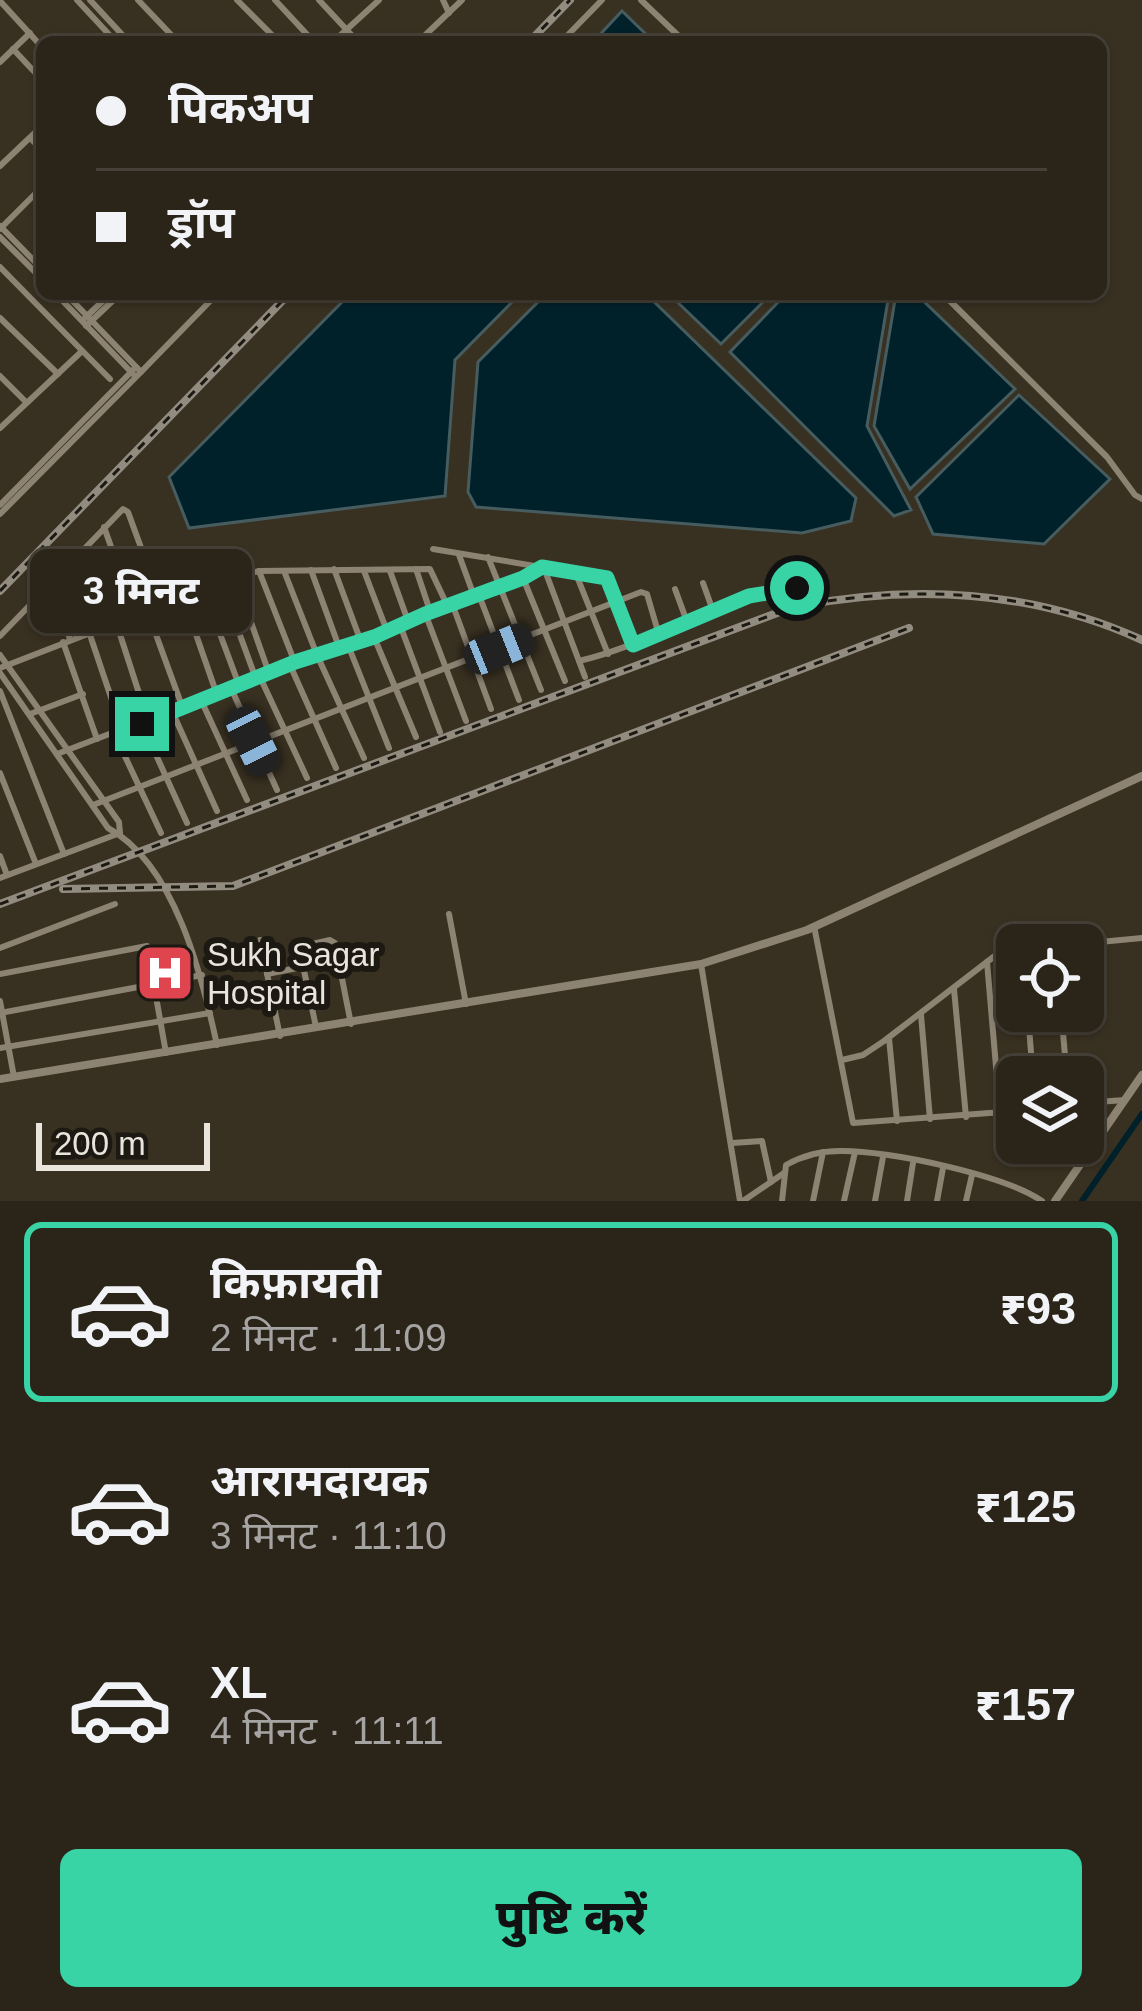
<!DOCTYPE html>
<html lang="hi">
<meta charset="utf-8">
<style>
:root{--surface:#2a2419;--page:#363026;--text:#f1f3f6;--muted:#a5a4a2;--line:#464138;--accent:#38d4a6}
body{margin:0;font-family:Arial,"Noto Sans Devanagari",sans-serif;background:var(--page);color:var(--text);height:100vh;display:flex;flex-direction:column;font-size:45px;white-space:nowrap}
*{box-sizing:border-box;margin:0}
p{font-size:39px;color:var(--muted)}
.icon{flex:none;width:66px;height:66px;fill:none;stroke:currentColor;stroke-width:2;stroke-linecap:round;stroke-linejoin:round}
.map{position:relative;height:1201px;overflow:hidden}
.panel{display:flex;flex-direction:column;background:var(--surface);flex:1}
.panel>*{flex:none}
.guide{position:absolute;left:36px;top:36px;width:1071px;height:264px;border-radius:18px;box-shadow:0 3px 9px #0004,0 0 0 3px var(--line);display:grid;align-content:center;height:264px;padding:0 60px;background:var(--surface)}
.tools{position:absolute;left:996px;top:924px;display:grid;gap:24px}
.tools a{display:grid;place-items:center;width:108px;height:108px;border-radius:18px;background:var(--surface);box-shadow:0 3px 9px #0004,0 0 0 3px var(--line);font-size:60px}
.scale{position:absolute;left:36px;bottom:30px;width:174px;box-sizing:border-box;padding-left:12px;border:6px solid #eae5dc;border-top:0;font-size:33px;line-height:42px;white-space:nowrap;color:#eae5dc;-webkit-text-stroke:9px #1c1912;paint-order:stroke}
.end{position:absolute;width:54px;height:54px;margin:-27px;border:15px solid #38d4a6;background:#111;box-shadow:0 0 0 6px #111}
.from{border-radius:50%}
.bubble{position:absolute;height:84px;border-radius:18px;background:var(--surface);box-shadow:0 3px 9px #0004,0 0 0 3px var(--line);font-size:39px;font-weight:800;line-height:84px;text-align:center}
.car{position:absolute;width:36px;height:72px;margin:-36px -18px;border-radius:15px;box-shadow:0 0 9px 3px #0007;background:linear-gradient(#222 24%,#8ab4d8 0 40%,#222 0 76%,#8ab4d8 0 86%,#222 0)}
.guide b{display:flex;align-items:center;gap:42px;height:114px;font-size:45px}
.guide b+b{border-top:3px solid var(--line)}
.guide i{width:30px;height:30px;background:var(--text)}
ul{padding:21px 0 0;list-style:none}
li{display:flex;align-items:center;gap:36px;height:180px;margin:0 24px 18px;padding:0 36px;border:6px solid transparent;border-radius:18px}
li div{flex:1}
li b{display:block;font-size:45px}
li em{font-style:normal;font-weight:800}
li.on{border-color:var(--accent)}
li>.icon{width:108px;height:108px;stroke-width:1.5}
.button{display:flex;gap:24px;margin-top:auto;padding:24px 60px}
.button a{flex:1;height:138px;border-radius:18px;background:var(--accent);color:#111;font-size:48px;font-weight:800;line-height:138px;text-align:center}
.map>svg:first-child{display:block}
</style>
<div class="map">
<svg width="1142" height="1201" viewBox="0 0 1142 1201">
<rect width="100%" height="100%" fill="#383021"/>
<g fill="#00212a" stroke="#465c5f" stroke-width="3">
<path d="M622 11 654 42H593Z"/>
<path d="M350 294H520L455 360 445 496 189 528 169 477Z"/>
<path d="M546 294H646L856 498 851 521 802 533 476 507 468 492 478 362Z"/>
<path d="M669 294H771L721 344Z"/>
<path d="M786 294H889L867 426 911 510 894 516 730 352Z"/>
<path d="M896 294H916L1015 389 910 489 874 426Z"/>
<path d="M1019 395 1110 479 1044 544 933 534 916 497Z"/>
</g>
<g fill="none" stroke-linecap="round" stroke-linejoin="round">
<path stroke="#00212a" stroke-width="6" d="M1082 1201 1142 1114"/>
<g stroke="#8c8372" stroke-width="6">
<path d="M77 0 116 42"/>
<path d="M90 0 129 42"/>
<path d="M138 0 178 42"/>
<path d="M275 0 314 42"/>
<path d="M319 0 358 42"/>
<path d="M443 0 449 13"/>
<path d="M0 1 42 47"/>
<path d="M333 42 379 0"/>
<path d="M418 42 462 0"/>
<path d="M13 49 42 80"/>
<path d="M0 62 30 33"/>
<path d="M30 138 42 150"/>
<path d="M0 166 42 126"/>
<path d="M0 229 42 187"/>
<path d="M0 267 110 379"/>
<path d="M0 318 58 374"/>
<path d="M85 318 110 294"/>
<path d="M86 326 120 294"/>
<path d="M141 372 217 294"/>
<path d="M0 376 26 402"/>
<path d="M0 428 80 353"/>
<path d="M104 527 135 614"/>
<path d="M433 549 607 578 633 645"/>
<path d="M459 555 474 596"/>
<path d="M75 557 101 626"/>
<path d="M488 557 541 690"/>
<path d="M544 568 585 677"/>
<path d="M334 569 360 639"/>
<path d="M416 569 430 611"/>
<path d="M311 570 339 647"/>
<path d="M259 571 295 663"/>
<path d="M284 571 317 655 364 758"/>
<path d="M364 571 387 631"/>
<path d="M390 571 408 621"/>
<path d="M59 574 90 605"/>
<path d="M576 574 608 654"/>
<path d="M235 577 269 673"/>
<path d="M523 578 565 681"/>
<path d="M703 583 712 608"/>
<path d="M675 589 686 619"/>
<path d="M479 595 519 700"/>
<path d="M183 597 216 692"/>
<path d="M453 606 491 709"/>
<path d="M58 607 70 639"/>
<path d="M147 610 182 706"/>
<path d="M425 613 466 721"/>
<path d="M116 622 148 721"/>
<path d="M400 625 440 732"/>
<path d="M237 627 256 679"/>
<path d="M89 632 122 730"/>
<path d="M220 634 239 685"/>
<path d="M0 636 123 509 128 512 162 605"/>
<path d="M374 637 416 737"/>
<path d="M63 642 97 739"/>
<path d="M348 645 389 748"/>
<path d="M579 661C655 643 719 598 797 588"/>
<path d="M290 665 336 768"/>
<path d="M0 668 235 577 259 571 430 569 448 607"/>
<path d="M260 677 307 778"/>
<path d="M231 688 277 790"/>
<path d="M0 691 64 854"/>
<path d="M201 700 247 800"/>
<path d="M172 711 217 811"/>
<path d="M30 714 83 694"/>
<path d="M142 724 187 823"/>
<path d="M114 733 161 833"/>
<path d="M57 754 295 663 374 637 542 567"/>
<path d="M0 773 36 864"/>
<path d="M93 805 641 592 647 594 659 635"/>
<path d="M0 856 7 875"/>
<path d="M0 878 120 833"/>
<path d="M449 914 466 1004"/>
<path d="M814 926 853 1123 1017 1111"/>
<path d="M260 940 280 1036"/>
<path d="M1068 945 1142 938"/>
<path d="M0 948 115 904"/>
<path d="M987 962 1000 1113"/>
<path d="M701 964 740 1201"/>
<path d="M0 974 147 946 166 1053"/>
<path d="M267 974 302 967"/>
<path d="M954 989 966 1117"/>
<path d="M0 1001 14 1077"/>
<path d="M1061 1011 1067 1077"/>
<path d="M0 1013 202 975"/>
<path d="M921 1015 930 1119"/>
<path d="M1028 1015 1033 1077"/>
<path d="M992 1019 1061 1012"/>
<path d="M316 1027 299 947 330 940 335 943 351 1024"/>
<path d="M889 1038 897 1121"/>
<path d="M0 1048 210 1013"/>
<path d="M842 1060 863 1055 884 1041 996 955 1017 949"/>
<path d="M1083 1103 1125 1100"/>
<path d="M732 1143 762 1141 771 1182"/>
<path d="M743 1201 784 1173"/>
<path d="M782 1201 786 1165C802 1156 821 1151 840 1151 888 1150 1004 1175 1042 1201"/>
<path d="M813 1201 823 1152"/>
<path d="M844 1201 855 1152"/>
<path d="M875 1201 883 1157"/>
<path d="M907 1201 913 1163"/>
<path d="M937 1201 943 1168"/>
<path d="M966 1201 972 1175"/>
</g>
<g stroke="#8c8372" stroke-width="6">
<path d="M237 0 279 42"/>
<path d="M641 0 685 42"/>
<path d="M561 42 602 0"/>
<path d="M0 226 42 269"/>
<path d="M0 237 42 279"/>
<path d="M56 294 133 374"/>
<path d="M943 294 1107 457 1135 495 1142 499"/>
<path d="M0 505 136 367"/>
<path d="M0 514 141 372 66 294"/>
<path d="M0 655 119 822 120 833"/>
<path d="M0 673 108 828C175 864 202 976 217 1045"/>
</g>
<g stroke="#8c8372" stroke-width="8">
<path d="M0 1079 701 964 807 930 1142 776"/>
<path d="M1055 1201 1142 1075"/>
</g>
<g stroke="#928c80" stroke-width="8">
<g id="rail">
<path d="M529 42 570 0"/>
<path d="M0 591 289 294"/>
<path d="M63 889 233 886 909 628"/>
<path d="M0 904 793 607C912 584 1030 589 1142 640"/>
</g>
</g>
<use href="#rail" stroke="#1c1912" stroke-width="3" stroke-dasharray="9" stroke-linecap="butt"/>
</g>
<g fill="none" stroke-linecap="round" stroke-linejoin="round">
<path stroke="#38d4a6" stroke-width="15" d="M142 724 295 662 374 637 425 614 523 578 542 567 607 578 633 645 749 596 797 588"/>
</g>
<defs>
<g id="hospital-square" transform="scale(3)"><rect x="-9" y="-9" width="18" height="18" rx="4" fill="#e0444e" stroke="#1c1912"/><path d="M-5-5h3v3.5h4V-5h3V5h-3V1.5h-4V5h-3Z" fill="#fff"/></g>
</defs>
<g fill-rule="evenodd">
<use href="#hospital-square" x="165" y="973"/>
</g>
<g text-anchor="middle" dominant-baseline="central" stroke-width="12" stroke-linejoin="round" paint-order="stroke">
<g font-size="33" fill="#eae5dc" stroke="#1c1912" text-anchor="start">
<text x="207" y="954">Sukh Sagar<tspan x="207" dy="38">Hospital</tspan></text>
</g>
</g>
</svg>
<div class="tools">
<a><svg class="icon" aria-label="locate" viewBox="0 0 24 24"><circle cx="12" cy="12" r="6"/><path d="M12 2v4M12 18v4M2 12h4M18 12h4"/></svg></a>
<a><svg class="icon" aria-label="layers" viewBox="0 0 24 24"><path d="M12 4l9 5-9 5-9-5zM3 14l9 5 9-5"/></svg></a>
</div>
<div class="scale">200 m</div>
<i class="end from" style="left:797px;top:588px"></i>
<i class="end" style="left:142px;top:724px"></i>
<div class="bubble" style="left:30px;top:549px;width:222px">3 मिनट</div>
<i class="car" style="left:499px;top:649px;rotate:68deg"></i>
<i class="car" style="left:253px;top:741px;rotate:154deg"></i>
<div class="guide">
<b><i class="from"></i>पिकअप</b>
<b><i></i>ड्रॉप</b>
</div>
</div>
<section class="panel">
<ul>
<li class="on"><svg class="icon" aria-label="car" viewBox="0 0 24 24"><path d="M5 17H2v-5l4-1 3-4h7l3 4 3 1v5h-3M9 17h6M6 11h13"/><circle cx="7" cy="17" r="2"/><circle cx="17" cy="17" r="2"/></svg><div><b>किफ़ायती</b><p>2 मिनट · 11:09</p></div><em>₹93</em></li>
<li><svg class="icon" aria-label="car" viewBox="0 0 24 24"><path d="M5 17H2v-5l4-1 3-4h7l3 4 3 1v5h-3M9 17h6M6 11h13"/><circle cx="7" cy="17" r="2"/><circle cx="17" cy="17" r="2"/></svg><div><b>आरामदायक</b><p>3 मिनट · 11:10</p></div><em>₹125</em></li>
<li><svg class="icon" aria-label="car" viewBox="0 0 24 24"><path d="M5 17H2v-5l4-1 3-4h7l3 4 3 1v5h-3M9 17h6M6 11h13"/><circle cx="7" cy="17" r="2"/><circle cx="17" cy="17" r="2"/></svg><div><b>XL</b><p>4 मिनट · 11:11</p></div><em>₹157</em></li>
</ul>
<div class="button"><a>पुष्टि करें</a></div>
</section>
